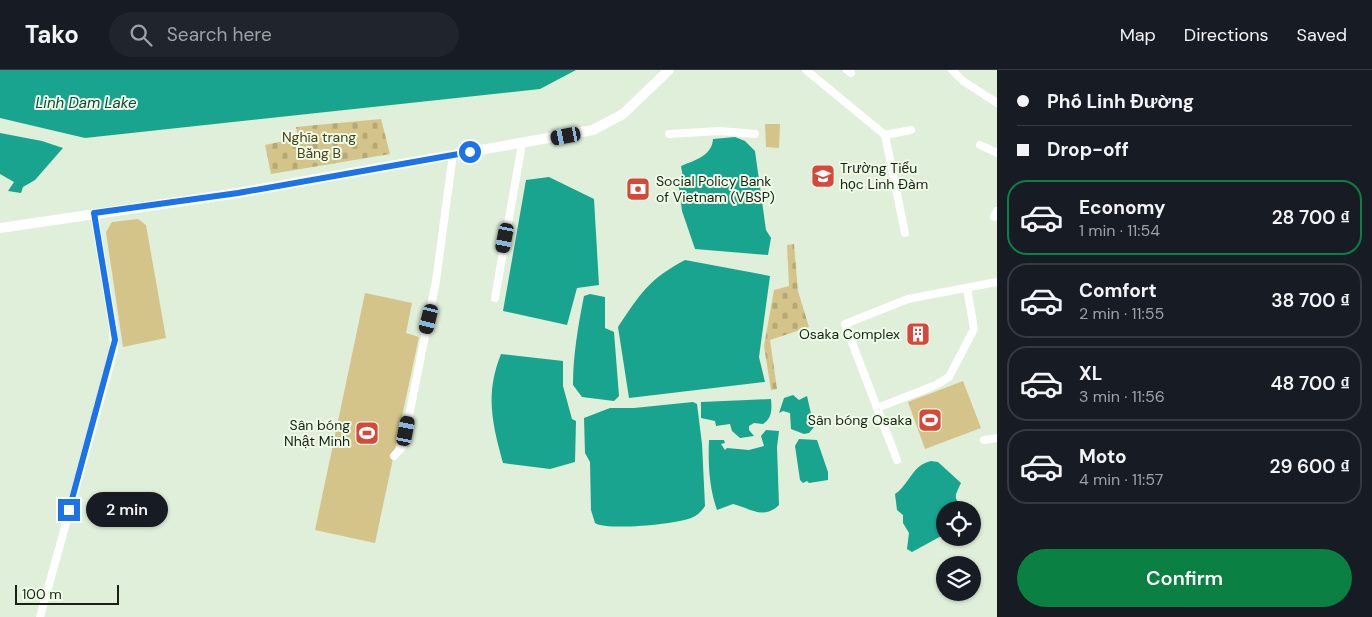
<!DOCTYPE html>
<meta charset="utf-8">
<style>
:root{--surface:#171b24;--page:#20242c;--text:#f1f3f6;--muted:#9ea1a6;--line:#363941;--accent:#0b8043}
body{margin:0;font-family:"DM Sans",sans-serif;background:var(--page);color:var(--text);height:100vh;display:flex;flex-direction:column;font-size:19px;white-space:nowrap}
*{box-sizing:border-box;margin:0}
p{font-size:16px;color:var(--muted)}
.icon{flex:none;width:28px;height:28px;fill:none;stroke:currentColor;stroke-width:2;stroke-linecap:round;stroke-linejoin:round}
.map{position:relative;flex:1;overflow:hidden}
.details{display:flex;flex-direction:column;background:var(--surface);width:375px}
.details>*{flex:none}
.hud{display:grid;align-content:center;height:110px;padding:0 20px;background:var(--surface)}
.controls{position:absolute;left:936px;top:431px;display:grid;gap:10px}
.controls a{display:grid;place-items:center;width:45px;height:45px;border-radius:50%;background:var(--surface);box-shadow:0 1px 4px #0004;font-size:25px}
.scale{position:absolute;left:15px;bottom:12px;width:104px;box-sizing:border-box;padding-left:5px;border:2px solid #1a2018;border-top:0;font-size:14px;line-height:18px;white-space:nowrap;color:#1a2018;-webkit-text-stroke:4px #edfce6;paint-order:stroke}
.end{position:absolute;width:22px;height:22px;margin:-11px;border:6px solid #1a73e8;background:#fff;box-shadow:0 0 0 2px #fff}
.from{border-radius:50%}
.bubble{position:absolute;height:35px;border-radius:18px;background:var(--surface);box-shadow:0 1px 4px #0004;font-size:16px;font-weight:600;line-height:35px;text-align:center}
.car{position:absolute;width:15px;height:30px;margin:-15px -8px;border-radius:6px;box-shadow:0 0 4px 1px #0007;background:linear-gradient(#222 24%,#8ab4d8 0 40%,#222 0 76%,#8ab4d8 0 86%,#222 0)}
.hud b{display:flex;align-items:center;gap:18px;height:48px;font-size:19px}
.hud b+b{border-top:1px solid var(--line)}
.hud i{width:12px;height:12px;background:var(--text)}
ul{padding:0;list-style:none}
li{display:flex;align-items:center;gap:15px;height:75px;margin:0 10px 8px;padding:0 10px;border:2px solid var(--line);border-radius:20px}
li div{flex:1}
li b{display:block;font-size:19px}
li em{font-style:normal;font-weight:600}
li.active{border-color:var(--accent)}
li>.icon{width:45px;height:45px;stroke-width:1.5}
.cta{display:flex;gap:10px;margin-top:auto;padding:10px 20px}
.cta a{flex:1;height:58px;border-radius:30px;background:var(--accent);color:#fff;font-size:20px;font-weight:600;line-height:58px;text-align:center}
header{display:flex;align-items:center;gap:30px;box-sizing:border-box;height:70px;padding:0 25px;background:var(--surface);border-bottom:1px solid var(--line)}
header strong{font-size:24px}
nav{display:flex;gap:28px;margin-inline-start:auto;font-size:18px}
.search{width:350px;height:45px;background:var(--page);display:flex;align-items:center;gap:12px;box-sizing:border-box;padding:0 18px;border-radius:28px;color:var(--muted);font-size:19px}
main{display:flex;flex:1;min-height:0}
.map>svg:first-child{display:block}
</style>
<header>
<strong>Tako</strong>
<div class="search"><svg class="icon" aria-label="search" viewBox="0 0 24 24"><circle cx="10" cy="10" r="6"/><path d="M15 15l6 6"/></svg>Search here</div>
<nav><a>Map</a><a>Directions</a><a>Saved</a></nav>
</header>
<main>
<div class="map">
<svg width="997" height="547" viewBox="0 0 997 547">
<defs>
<pattern id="cemetery-stones" width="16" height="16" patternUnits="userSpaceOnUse" patternTransform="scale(1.25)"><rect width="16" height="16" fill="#d5c489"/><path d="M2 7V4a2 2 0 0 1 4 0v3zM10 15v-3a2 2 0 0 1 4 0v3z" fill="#b6a876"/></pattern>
</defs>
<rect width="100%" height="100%" fill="#e0efd9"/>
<g fill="url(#cemetery-stones)">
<path d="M381 49 390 84 271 104 265 75 298 68 296 57Z"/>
<path d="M794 174 798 221 809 257 770 270 777 319 771 320 764 276 774 220 789 216 787 175Z"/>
</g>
<g fill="#d5c489">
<path d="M765 54H780L779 78 766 77Z"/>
<path d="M138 149 146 155 166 268 123 277 106 162 112 152Z"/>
<path d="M365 223 412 233 406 263 419 267 375 473 315 460Z"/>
<path d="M963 311 981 358 925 379 908 332Z"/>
</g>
<g fill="#18a48f">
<path d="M0 0H576L540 19 85 68 0 48Z"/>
<path d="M0 63 42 71 63 78 35 110 23 117 21 123 8 121 14 112 0 104Z"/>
<path d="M735 67 745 71 755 81 766 160 771 168 768 185 695 179 682 141 678 111 683 108 681 96C695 90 712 86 713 69Z"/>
<path d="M549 107 594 129 599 215 577 218 567 255 503 241 526 110Z"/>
<path d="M685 190 770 206 759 287 765 312 629 328 618 257C640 224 649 209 685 190Z"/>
<path d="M590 224 605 227V258L614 262 619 326 614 331 582 327 573 315C573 286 578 256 584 226Z"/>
<path d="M501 284 563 291V316L572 349 576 351 575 392 550 399 503 393C492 353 485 324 501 284Z"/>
<path d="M793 325 799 330 807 326 814 357 809 363 804 364 791 359 790 343 783 341 779 343 784 328Z"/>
<path d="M771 329C772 340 772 348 763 354L754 353 749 356V360L754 366 740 368 732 361 730 354 716 356 715 351 701 348V332Z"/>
<path d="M693 332 697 334 702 374 705 436C702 441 697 446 691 448 677 454 607 461 595 453L591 440 590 392 585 383 584 348 610 338H634Z"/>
<path d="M766 360 779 361 777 377 779 435C763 451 748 437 733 434L717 440C709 417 708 394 709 370H724L725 373 721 374 725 380 727 378 749 380 764 376 761 366Z"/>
<path d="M799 369 817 370 828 402V410L809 413 807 411 803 413 800 410 795 376Z"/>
<path d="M931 391 938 392 961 413C954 428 953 427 965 440H945V464L912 482 907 479 909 463 903 453V445L897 440 895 424C909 415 912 395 931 391Z"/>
</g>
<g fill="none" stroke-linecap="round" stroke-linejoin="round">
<g stroke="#fff" stroke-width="8">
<path d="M806 0 885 65 905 163"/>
<path d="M847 0 851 3"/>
<path d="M952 0 963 11 997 33"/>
<path d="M669 64 720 61 755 64"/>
<path d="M885 65 911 60"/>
<path d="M980 75 997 83"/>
<path d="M994 147 997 141"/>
<path d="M495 228 522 74"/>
<path d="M877 338 936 315 949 307 974 259 967 218"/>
<path d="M984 370 997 368"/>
<path d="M394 386 403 376 436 211 453 84"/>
<path d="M897 390 845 254 908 229 997 212"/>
<path d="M40 547 114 280 113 257 94 143"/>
</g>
<path stroke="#fff" stroke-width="10" d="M0 158 238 123 593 60 623 44 669 0"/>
</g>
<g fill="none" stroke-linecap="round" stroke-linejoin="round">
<path stroke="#1a73e8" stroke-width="6" d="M69 440 115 270 94 143 238 123 470 82"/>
</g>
<defs>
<g id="school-square" transform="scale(1.25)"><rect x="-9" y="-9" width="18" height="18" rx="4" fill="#d6493a" stroke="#edfce6"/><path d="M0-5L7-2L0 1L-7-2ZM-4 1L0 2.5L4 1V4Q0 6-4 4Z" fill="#fff"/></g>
<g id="bank-square" transform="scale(1.25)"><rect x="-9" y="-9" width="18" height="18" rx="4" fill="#d6493a" stroke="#edfce6"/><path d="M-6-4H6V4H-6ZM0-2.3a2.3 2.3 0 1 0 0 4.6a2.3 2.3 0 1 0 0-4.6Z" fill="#fff"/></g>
<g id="building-square" transform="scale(1.25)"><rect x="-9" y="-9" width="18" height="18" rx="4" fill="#d6493a" stroke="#edfce6"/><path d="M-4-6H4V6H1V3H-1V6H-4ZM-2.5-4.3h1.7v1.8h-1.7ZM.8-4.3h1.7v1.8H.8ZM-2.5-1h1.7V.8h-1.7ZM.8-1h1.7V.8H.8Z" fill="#fff"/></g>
<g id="stadium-square" transform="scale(1.25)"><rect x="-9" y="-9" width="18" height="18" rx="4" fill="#d6493a" stroke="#edfce6"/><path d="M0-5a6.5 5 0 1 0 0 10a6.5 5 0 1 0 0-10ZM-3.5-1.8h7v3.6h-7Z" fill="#fff"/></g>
</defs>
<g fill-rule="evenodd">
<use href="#school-square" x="823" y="106"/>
<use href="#bank-square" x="638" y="119"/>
<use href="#building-square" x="918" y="264"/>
<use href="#stadium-square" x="930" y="350"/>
<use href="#stadium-square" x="367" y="363"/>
</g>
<g text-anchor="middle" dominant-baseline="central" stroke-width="4" stroke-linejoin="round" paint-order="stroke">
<g font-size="14" fill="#4a3f19" stroke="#edfce6">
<text x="319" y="67">Nghĩa trang<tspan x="319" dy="16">Bằng B</tspan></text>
</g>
<g font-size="14" fill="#1a2018" stroke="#edfce6" text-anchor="end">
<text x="840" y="98" text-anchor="start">Trường Tiểu<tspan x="840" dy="16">học Linh Đàm</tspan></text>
<text x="656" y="111" text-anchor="start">Social Policy Bank<tspan x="656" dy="16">of Vietnam (VBSP)</tspan></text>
<text x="900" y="264">Osaka Complex</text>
<text x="912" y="350">Sân bóng Osaka</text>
<text x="350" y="355">Sân bóng<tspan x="350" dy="16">Nhật Minh</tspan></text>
</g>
<g font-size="15" font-style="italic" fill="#10463d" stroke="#edfce6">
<text x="86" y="33">Linh Dam Lake</text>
</g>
</g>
</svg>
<div class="controls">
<a><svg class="icon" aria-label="locate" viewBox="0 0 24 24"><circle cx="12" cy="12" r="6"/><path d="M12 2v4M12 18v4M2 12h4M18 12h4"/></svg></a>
<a><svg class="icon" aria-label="layers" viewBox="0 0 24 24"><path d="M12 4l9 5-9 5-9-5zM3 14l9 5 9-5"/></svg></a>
</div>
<div class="scale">100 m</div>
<i class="end from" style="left:470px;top:82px"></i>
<i class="end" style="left:69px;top:440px"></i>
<div class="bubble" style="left:86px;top:422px;width:82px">2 min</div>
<i class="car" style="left:566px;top:66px;rotate:259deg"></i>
<i class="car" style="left:505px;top:168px;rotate:191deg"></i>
<i class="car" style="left:429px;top:249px;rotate:194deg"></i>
<i class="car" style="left:406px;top:361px;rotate:11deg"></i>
</div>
<section class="details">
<div class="hud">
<b><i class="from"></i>Phố Linh Đường</b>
<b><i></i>Drop-off</b>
</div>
<ul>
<li class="active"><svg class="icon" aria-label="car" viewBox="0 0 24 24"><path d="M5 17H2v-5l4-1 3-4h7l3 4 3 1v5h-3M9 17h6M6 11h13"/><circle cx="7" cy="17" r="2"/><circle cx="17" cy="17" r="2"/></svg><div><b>Economy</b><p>1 min · 11:54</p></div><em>28 700 ₫</em></li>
<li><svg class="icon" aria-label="car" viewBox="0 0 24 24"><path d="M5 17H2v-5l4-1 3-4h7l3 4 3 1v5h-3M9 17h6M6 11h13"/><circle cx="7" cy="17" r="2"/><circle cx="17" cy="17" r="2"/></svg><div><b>Comfort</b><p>2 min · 11:55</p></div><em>38 700 ₫</em></li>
<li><svg class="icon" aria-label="car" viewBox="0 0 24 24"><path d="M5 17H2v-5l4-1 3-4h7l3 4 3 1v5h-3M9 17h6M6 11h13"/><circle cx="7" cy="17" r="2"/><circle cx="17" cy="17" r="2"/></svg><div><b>XL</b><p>3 min · 11:56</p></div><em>48 700 ₫</em></li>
<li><svg class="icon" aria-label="car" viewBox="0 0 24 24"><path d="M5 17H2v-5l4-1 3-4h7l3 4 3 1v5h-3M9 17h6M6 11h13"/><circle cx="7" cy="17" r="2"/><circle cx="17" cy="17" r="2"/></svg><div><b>Moto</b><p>4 min · 11:57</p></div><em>29 600 ₫</em></li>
</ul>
<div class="cta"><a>Confirm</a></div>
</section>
</main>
